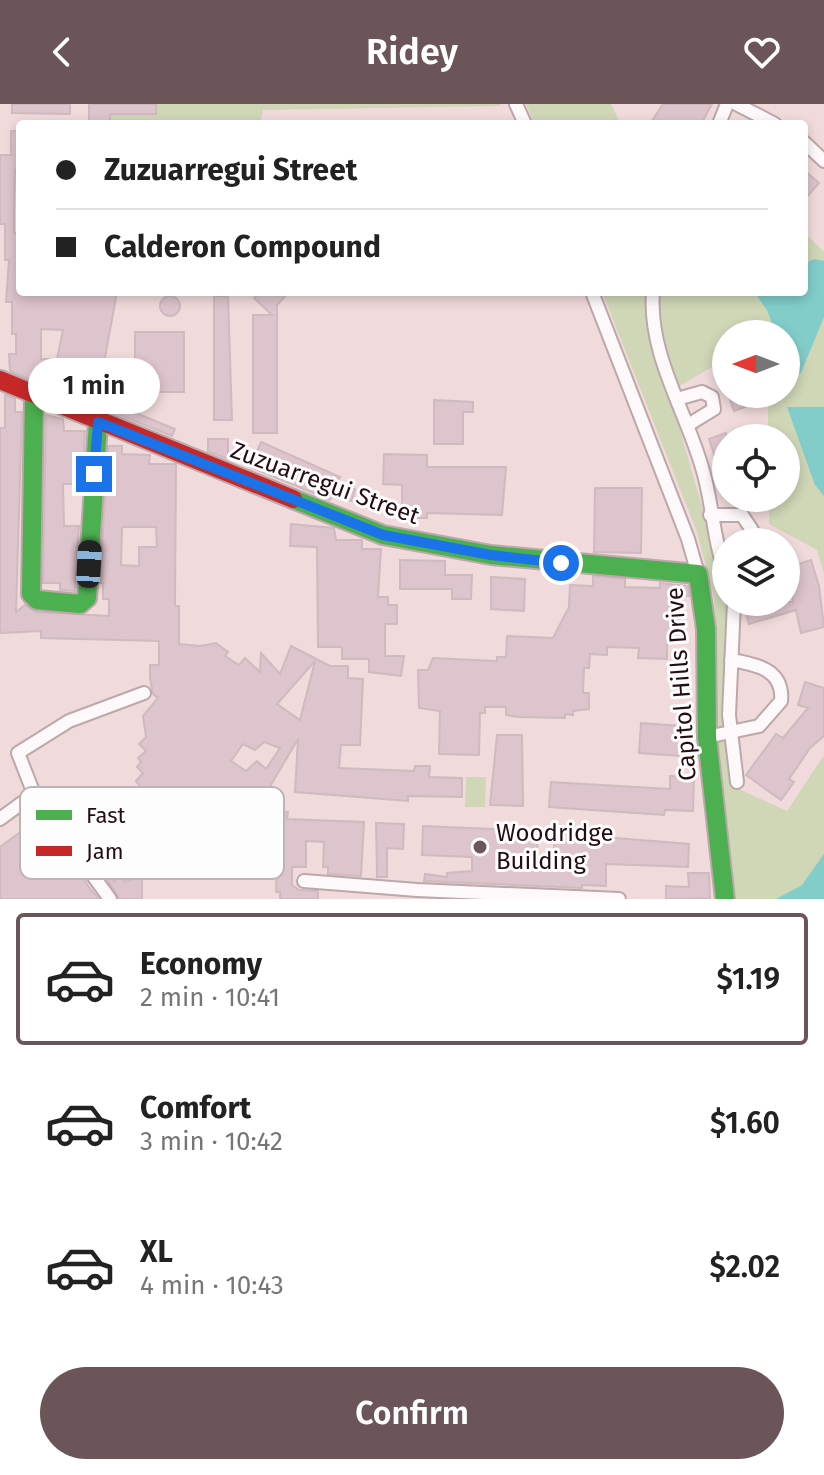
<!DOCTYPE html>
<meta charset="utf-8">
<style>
:root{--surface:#fff;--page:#f2f2f2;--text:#222;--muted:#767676;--line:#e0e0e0;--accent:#6b5558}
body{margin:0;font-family:"Fira Sans",sans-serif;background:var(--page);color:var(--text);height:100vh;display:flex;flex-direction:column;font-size:30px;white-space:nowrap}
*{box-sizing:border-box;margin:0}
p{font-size:26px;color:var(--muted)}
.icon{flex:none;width:44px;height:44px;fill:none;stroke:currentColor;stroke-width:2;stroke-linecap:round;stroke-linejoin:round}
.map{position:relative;height:795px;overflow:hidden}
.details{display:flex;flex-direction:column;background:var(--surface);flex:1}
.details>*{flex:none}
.top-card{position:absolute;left:16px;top:16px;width:792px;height:176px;border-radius:8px;box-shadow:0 4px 12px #0003;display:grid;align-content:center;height:176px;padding:0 40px;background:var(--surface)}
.needle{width:52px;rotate:270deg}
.tools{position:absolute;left:712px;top:216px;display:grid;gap:16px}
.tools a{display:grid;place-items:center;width:88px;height:88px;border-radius:50%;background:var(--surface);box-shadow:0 4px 12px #0003;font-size:40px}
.end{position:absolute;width:36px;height:36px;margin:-18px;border:10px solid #1a73e8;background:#fff;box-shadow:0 0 0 4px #fff}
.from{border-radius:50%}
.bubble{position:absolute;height:56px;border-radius:28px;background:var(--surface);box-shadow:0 4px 12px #0003;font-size:26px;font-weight:600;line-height:56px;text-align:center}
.car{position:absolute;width:24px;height:48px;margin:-24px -12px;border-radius:10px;box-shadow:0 0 6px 2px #0007;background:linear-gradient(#222 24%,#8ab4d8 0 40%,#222 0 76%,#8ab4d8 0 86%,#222 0)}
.top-card b{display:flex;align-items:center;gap:28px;height:76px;font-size:30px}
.top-card b+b{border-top:2px solid var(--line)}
.top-card i{width:20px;height:20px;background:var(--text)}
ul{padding:14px 0 0;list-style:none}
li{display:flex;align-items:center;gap:24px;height:132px;margin:0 16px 12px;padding:0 24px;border:4px solid transparent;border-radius:8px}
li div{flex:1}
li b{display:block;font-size:30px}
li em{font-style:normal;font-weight:600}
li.active{border-color:var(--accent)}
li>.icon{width:72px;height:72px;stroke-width:1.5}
.cta{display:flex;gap:16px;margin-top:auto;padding:16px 40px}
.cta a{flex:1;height:92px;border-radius:48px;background:var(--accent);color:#fff;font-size:32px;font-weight:600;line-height:92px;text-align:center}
header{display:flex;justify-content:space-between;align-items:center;height:104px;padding:0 40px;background:var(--accent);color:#fff;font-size:36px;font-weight:600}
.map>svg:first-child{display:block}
</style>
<header><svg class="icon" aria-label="back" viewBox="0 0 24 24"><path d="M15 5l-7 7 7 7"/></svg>Ridey<svg class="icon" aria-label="heart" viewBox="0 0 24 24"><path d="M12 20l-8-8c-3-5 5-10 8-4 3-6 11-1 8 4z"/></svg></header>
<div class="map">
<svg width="824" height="795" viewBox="0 0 824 795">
<rect width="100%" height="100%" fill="#f0dadc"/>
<g fill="#d0d7b7">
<path d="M110 0H500V2L263 6 260 20H111Z"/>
<path d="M526 0H611L621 20H534Z"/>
<path d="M804 128 824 148V470L817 446 769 420V394H786V334H768V290H786V230H726V255L669 288 726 486V498H729L726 597 734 683 787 707 824 651V795H736L716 617 714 494 697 428 602 188H804Z"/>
<path d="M466 673H486L485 703H465Z"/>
</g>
<g fill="#82cdca">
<path d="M814 155 824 157V213L801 269 792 273 786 256V230H776L767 206 754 188H804V160Z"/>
<path d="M824 303V392L815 381 787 303Z"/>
<path d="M824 750V795H776L802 781Z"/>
</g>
<g fill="#dec4cc" stroke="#cebabf" stroke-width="2" fill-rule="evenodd">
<path d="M12 0H70V10L12 9Z"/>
<path d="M89 0H156V10H110V20H89Z"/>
<path d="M663 0H712L701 20H650Z"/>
<path d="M11 27H20V66H15L14 105V129H20V188H117L104 259 78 255 73 283 175 325 172 332 55 285 56 279H40L10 267 9 250H16V230H12V198H6L9 156H5V120H0V51H11ZM41 225 63 226 57 255H41Z"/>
<path d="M804 66 819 79 804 96Z"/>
<path d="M259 188H289L277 201V329H253V211H272L254 194Z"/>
<path d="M214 192H228L232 316H214Z"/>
<circle cx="170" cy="202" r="10"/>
<rect x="135" y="228" width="49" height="60"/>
<path d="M728 290H759L762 297 734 307Z"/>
<path d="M5 291 15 295V308H22L16 508 25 501 36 508 109 512V495H103V479H100L108 342H122V350L150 351 149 360H176L175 502H179V540L200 542 216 539 228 548 225 552 239 561 245 554 260 568 261 549 280 570 291 542 330 562H348V574L363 575 360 641H341L339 664 414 667 415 662H430L429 673 462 674V693L408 692V697L295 688 298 635 262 696 235 722H227L196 751 174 765 142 774V795H119L107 775 110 772 114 777 120 772 125 778 137 773V764H144L154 745 150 740 173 723 142 691 145 689 136 677 143 669 137 663 141 658 138 654 146 647 139 640 146 633 143 612 158 594 153 590 150 574V561H159V537L41 534V527L0 529V324H5ZM122 423H156L157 443H139V462L121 461ZM315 557 302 608 300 616 277 600ZM264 638 280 644 266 665 257 657 246 667 231 657 243 640 255 646Z"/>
<path d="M434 296 473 298V308H463V340H434Z"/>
<path d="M46 311 63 315 64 327H85L82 380H63L64 422H79L75 487 60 486V479H43Z"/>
<path d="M726 329V380H724L709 335Z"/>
<path d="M208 335H228V355L208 347Z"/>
<path d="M261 338 340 373 336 382 355 385 352 397 331 393 330 396 250 363Z"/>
<path d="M384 350 427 351V363H506L502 411 427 409V414H402V381L383 380Z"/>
<path d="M595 384H642L641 449 594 448Z"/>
<path d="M291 420 334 424 336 436H362V445H381L378 493H388V501H397V520H385V552H404L401 572 369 568V555H342V543H318L317 443 290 442Z"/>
<path d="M400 456 445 457V471H472L471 495H452V485H400Z"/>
<path d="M811 456 819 482 824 523 801 529 796 506 749 520 744 503 752 501 751 498H793L786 464Z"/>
<path d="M593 472 625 475V483L660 484V479L688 482 689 492 679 491 680 535H667V555L638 554 639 544 607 543V551L590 550 589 564H584L583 589H589V605L573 607V611L565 610V614L517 613 506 611V603H485V609H480L479 651 439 650 440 607 419 604 418 566H428L433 554 497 557V553H506L507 532 553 534 569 503 570 481 593 482Z"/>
<path d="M491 473 525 475 524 507 491 505Z"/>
<path d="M805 578 824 584V632L810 644 789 675 794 678 781 696 746 671 776 630 783 634 808 604 798 601Z"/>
<path d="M641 619 681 622 680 652 639 649Z"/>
<path d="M497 631H522L523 702 490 701Z"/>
<path d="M670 672 694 673 693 707 665 706 664 711 549 703 551 678 670 685Z"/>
<path d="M274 708H288L287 715 364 718 361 772 328 770V763H323L324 738 306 737V763H292V781L299 786 318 787V795H280V788H276L278 741 273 740Z"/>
<path d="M40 714 92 787 99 795H0V743Z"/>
<path d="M376 719 404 720 403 745 387 744V773H377Z"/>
<path d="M423 722 538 727 536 764H553L555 729 689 740 688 763 606 760V782L582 781V784L424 777 425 770 447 773V769L472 767V753L422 751Z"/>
<path d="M688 769H709L710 794 666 795V782L689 783Z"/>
</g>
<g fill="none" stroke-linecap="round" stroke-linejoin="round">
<g stroke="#bca7aa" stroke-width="16">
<g id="street">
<path d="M516 0 525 20"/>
<path d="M736 0 775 20"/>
<path d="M719 20 727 0"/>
<path d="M804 38 824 57"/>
<path d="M592 188 688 435 698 470"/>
<path d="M653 188C648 251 687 308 703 367 713 401 713 436 726 470"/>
<path d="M677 295 702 288 712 293 714 305 688 321"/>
<path d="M710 411H742L752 426 747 438"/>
<path d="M734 498 729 611 737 678"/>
<path d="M707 633 759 622 781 597C784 565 755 560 731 556"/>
<path d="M0 715 34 690"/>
<path d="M304 777 417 786 619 795"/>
<path d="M110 795 34 690 18 649 69 617 144 589"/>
</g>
</g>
<g stroke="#bca7aa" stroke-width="22">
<g id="fast">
<path d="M34 293 31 490 37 496 80 500 87 494 98 318"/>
<path d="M293 395 383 431 491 451 698 470 706 525 707 633 725 795"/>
</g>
</g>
<g stroke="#bca7aa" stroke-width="22">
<path id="jam" d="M0 276 293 395"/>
</g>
<use href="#street" stroke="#fdf9fa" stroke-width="12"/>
<use href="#fast" stroke="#4caf50" stroke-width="18"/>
<use href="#jam" stroke="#c62828" stroke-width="18"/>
</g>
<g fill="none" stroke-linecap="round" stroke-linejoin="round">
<path stroke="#1a73e8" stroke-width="10" d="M94 370 98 318 383 431 491 451 561 459"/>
</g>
<circle fill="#6b5558" stroke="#fdfdfd" stroke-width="3" cx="480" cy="743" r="8"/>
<g text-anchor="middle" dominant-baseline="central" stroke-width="6" stroke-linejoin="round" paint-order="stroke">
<g font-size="24" fill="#230d11" stroke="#fdfdfd">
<text transform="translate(325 379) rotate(20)">Zuzuarregui Street</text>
<text transform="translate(681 580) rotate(-94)">Capitol Hills Drive</text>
</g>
<g font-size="24" fill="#230d11" stroke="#fdfdfd" text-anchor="start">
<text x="496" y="729">Woodridge<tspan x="496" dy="28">Building</tspan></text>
</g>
</g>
<rect x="20" y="683" width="264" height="92" rx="12" fill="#fdfdfd" stroke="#bcb5b6" stroke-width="2"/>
<rect x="36" y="706" width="36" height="10" fill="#4caf50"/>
<rect x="36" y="742" width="36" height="10" fill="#c62828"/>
<g font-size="22" fill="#230d11">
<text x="86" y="719">Fast</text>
<text x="86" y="755">Jam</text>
</g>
</svg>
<div class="tools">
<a><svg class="needle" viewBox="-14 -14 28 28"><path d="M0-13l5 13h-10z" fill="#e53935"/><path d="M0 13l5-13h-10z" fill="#767676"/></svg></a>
<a><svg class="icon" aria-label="locate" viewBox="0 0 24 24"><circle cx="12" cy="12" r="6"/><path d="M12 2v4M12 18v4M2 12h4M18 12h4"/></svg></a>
<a><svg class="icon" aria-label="layers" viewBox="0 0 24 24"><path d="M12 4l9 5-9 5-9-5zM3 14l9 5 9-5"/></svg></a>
</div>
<i class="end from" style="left:561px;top:459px"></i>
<i class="end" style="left:94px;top:370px"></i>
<div class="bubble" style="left:28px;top:254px;width:132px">1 min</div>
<i class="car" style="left:89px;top:460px;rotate:3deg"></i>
<div class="top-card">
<b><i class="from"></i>Zuzuarregui Street</b>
<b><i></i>Calderon Compound</b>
</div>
</div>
<section class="details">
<ul>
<li class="active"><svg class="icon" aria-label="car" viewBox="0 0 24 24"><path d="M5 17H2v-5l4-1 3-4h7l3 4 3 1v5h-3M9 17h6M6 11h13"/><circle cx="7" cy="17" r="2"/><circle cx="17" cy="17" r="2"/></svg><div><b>Economy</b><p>2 min · 10:41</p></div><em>$1.19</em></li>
<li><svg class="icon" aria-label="car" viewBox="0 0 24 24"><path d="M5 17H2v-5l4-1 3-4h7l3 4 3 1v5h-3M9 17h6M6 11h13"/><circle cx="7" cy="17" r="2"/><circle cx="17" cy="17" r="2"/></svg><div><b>Comfort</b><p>3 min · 10:42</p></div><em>$1.60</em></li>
<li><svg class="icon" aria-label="car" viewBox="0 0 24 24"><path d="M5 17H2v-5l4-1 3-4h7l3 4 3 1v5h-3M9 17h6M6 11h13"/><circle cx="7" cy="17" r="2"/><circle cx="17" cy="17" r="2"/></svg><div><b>XL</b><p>4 min · 10:43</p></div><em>$2.02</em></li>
</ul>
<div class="cta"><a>Confirm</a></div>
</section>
